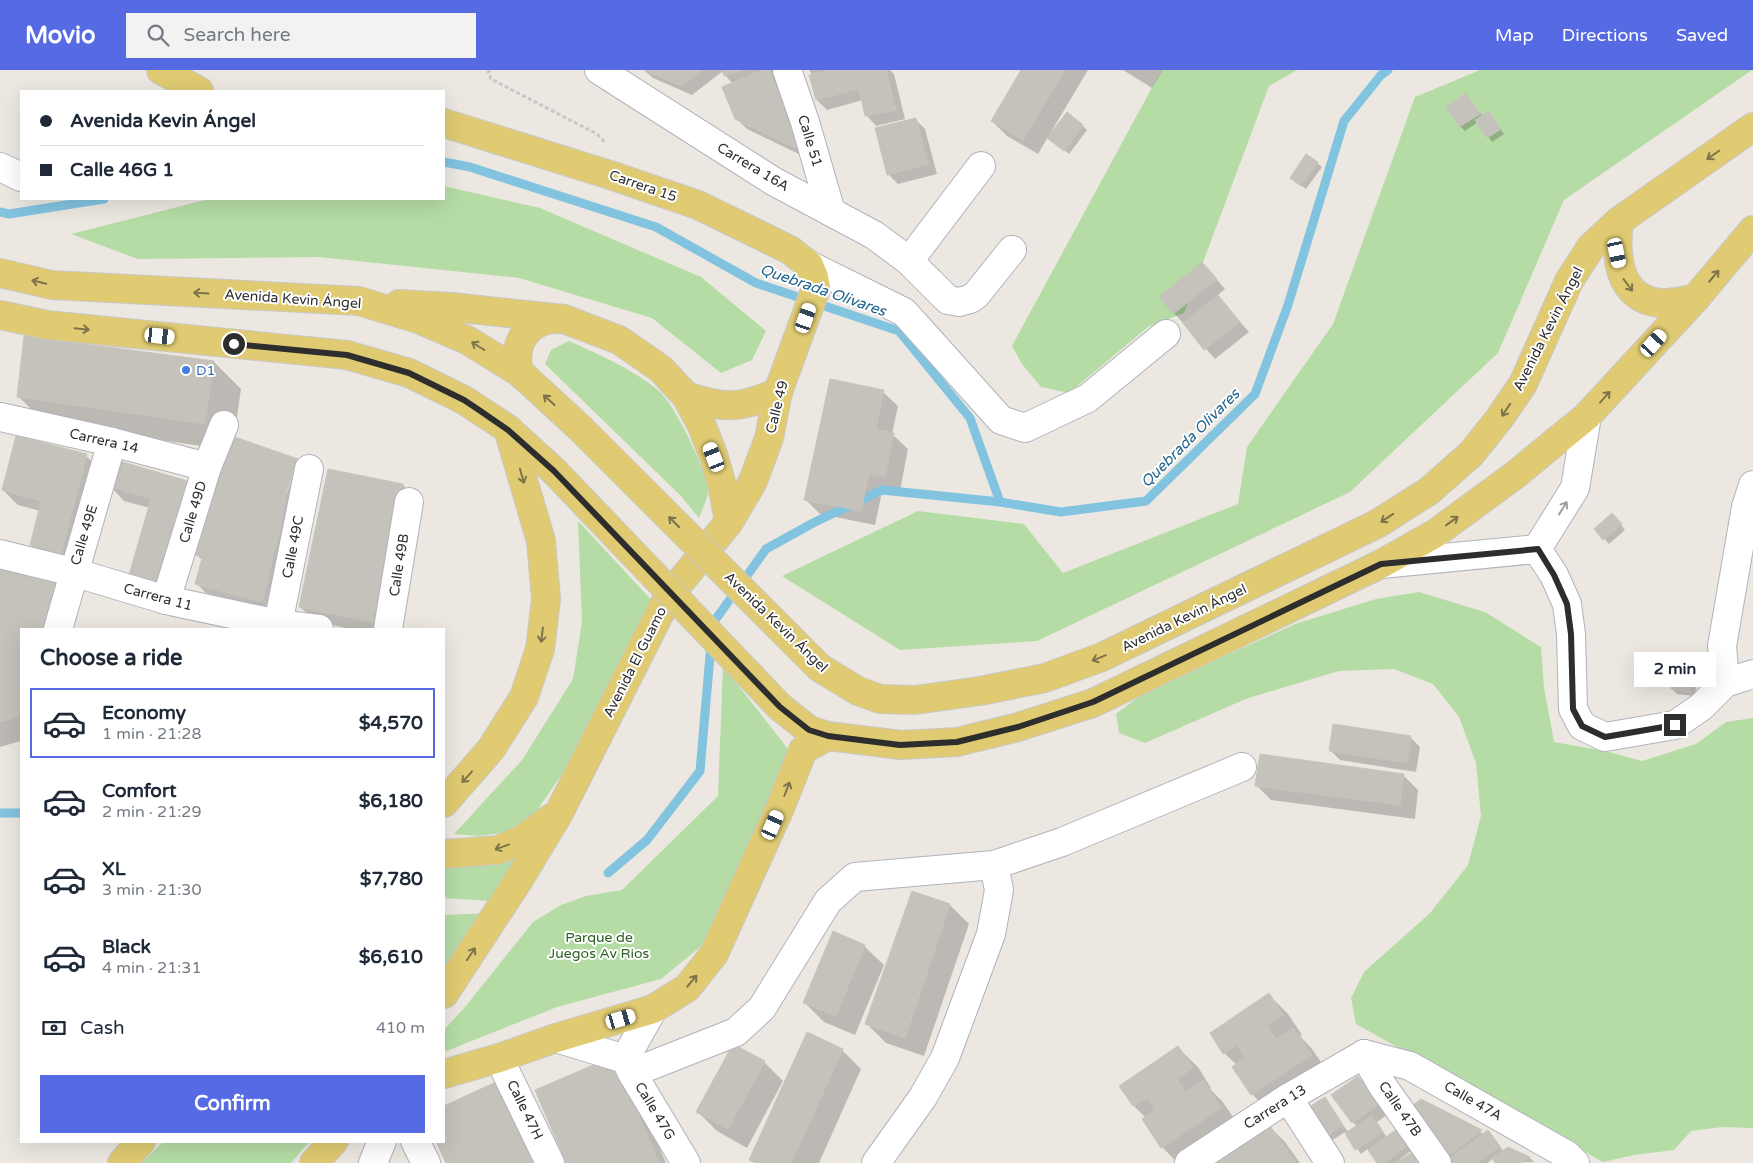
<!DOCTYPE html>
<meta charset="utf-8">
<style>
:root{--surface:#fff;--page:#f2f2f3;--text:#1f2937;--muted:#747a83;--line:#e0e1e3;--accent:#566ae4}
body{margin:0;font-family:"Varela Round",sans-serif;background:var(--page);color:var(--text);height:100vh;display:flex;flex-direction:column;font-size:19px;white-space:nowrap}
*{box-sizing:border-box;margin:0}
p{font-size:16px;color:var(--muted)}
.icon{flex:none;width:28px;height:28px;fill:none;stroke:currentColor;stroke-width:2;stroke-linecap:round;stroke-linejoin:round}
.map{position:relative;flex:1;overflow:hidden}
.sheet{position:absolute;left:20px;top:558px;width:425px;height:515px;display:flex;flex-direction:column;background:var(--surface);border-radius:0px;box-shadow:0 5px 20px #0002}
.sheet>*{flex:none}
.guide{position:absolute;left:20px;top:20px;width:425px;height:110px;border-radius:0px;box-shadow:0 5px 20px #0002;display:grid;align-content:center;height:110px;padding:0 20px;background:var(--surface)}
.end{position:absolute;width:22px;height:22px;margin:-11px;border:6px solid #2d2d2d;background:#fff;box-shadow:0 0 0 2px #fff}
.from{border-radius:50%}
.bubble{position:absolute;height:35px;border-radius:0px;background:var(--surface);box-shadow:0 5px 20px #0002;font-size:16px;font-weight:700;line-height:35px;text-align:center}
.car{position:absolute;width:15px;height:30px;margin:-15px -8px;border-radius:6px;box-shadow:0 0 4px 1px #0007;background:linear-gradient(#fff 24%,#345 0 40%,#fff 0 76%,#345 0 86%,#fff 0)}
.guide b{display:flex;align-items:center;gap:18px;height:48px;font-size:19px}
.guide b+b{border-top:1px solid var(--line)}
.guide i{width:12px;height:12px;background:var(--text)}
ul{padding:0;list-style:none}
li{display:flex;align-items:center;gap:15px;height:70px;margin:0 10px 8px;padding:0 10px;border:2px solid transparent;border-radius:0px}
li div{flex:1}
li b{display:block;font-size:19px}
li em{font-style:normal;font-weight:700}
li.on{border-color:var(--accent)}
li>.icon{width:45px;height:45px;stroke-width:1.5}
h2{padding:0 20px;font-size:22px;line-height:60px}
.pay{display:flex;align-items:center;gap:12px;height:55px;padding:0 20px;font-size:19px}
.pay p{margin-inline-start:auto}
.cta{display:flex;gap:10px;margin-top:auto;padding:10px 20px}
.cta a{flex:1;height:58px;border-radius:0px;background:var(--accent);color:#fff;font-size:20px;font-weight:700;line-height:58px;text-align:center}
header{display:flex;align-items:center;gap:30px;box-sizing:border-box;height:70px;padding:0 25px;background:var(--accent);color:#fff}
header strong{font-size:24px}
nav{display:flex;gap:28px;margin-inline-start:auto;font-size:18px}
.search{width:350px;height:45px;background:var(--page);display:flex;align-items:center;gap:12px;box-sizing:border-box;padding:0 18px;border-radius:0px;color:var(--muted);font-size:19px}
.map>svg:first-child{display:block}
</style>
<header>
<strong>Movio</strong>
<div class="search"><svg class="icon" aria-label="search" viewBox="0 0 24 24"><circle cx="10" cy="10" r="6"/><path d="M15 15l6 6"/></svg>Search here</div>
<nav><a>Map</a><a>Directions</a><a>Saved</a></nav>
</header>
<div class="map">
<svg width="1753" height="1093" viewBox="0 0 1753 1093">
<rect width="100%" height="100%" fill="#ece8e1"/>
<g fill="#b5dca5">
<path d="M1163 0H1297L1269 16 1184 243 1148 257 1069 323 1041 317 1022 294 1012 276 1156 10Z"/>
<path d="M1480 0H1752L1564 130 1498 283 1350 422 1037 571 900 580 782 506 918 441 1024 454 1063 503 1238 434 1247 377 1333 254 1415 27Z"/>
<path d="M444 116 540 138 701 207 766 261 752 290 721 303 652 248 519 208 319 187 138 189 71 164 209 129H444Z"/>
<path d="M569 271C600 285 633 299 659 321 674 333 709 404 708 423 707 430 702 440 699 448L681 426 545 294 551 280Z"/>
<path d="M578 451 657 536 618 594 576 684 533 746 502 763 478 766 454 764 522 690 573 609 582 552Z"/>
<path d="M1419 522 1485 542 1541 577 1544 618 1554 672 1605 681 1642 691 1696 674 1726 652 1753 648V1058L1722 1057 1691 1061 1674 1080 1634 1085 1603 1092 1356 954 1351 928 1364 902 1430 843 1468 795 1481 746 1476 693 1459 647 1433 614 1394 599 1339 601 1248 628 1145 673 1119 663 1116 644 1142 624 1295 554 1376 529Z"/>
<path d="M723 596 792 684 722 859 661 909 557 937 444 982V960L465 937 533 852 561 835 586 826 622 820 718 726Z"/>
<path d="M516 789 489 831 444 828V792Z"/>
<path d="M487 843 444 911V845Z"/>
<path d="M164 1071H310L291 1093H141Z"/>
</g>
<g fill="#0003" fill-rule="evenodd">
<path d="M644 0H773L774 3 772 4 777 9 805 87 747 59 737 49 733 14 725 5 723 1 692 25 653 8Z"/>
<path d="M809 0H890L894 4 905 49 876 56 867 46 863 30 827 40 817 30 813 6Z"/>
<path d="M1022 0H1088L1051 62 1053 63 1083 56 1087 60 1069 84 1048 67 1038 84 1007 66 992 51Z"/>
<path d="M1123 0H1163L1152 18Z"/>
<path d="M1466 25 1483 47 1489 43 1504 64 1492 72 1478 52 1465 61 1460 56 1448 37Z"/>
<path d="M915 49 925 59 937 104 898 114 888 104Z"/>
<path d="M1317 93 1322 97 1306 119 1296 112Z"/>
<path d="M1212 204 1225 219 1217 226 1249 262 1215 289 1174 243Z"/>
<path d="M26 267 214 292 241 319 234 367 297 390 307 400 272 541 206 523 197 514 203 491 197 485 204 462 199 457 218 414 228 380 45 353 18 326ZM295 394H297L286 426 284 425Z"/>
<path d="M883 322 898 336 892 364 908 379 900 421 883 417 875 455 820 444 805 429Z"/>
<path d="M86 386 101 400 75 497 46 490 31 475 40 441 18 435 3 420Z"/>
<path d="M329 401 403 415 418 430 391 559H350L315 551 300 537Z"/>
<path d="M191 413 176 528 145 519 150 438 124 431 110 416Z"/>
<path d="M1617 450 1625 460 1609 474 1596 460Z"/>
<path d="M0 499 56 512 75 532 21 559V671L0 677Z"/>
<path d="M1692 605 1697 610 1695 626 1677 624 1672 619Z"/>
<path d="M1410 667 1420 677 1416 702 1340 690 1330 680Z"/>
<path d="M1403 705 1418 720 1415 749 1271 730 1256 715Z"/>
<path d="M912 822 950 835 969 854 924 986 886 973 867 954Z"/>
<path d="M864 876 884 895 855 965 824 952 804 932Z"/>
<path d="M1269 925 1288 944 1302 965 1300 966 1312 979 1330 1005 1271 1043 1252 1024 1237 995 1224 983Z"/>
<path d="M1178 978 1198 997 1211 1018 1210 1019 1222 1031 1240 1057 1178 1093 1162 1077 1146 1048 1134 1036 1121 1016Z"/>
<path d="M842 980 861 999 819 1093H754L751 1090Z"/>
<path d="M764 992 783 1011 747 1078 717 1061 698 1042Z"/>
<path d="M628 1003 666 1093H568Z"/>
<path d="M1358 1007 1368 1017 1388 1044 1377 1052 1387 1068 1415 1078 1400 1089 1401 1091 1429 1093H1378L1368 1079 1361 1084 1345 1062 1328 1073 1324 1028 1348 1062 1357 1057 1333 1026Z"/>
<path d="M1421 1031 1484 1064 1492 1066 1504 1082 1508 1079 1530 1088 1534 1092 1497 1093 1493 1088 1488 1093H1443Z"/>
<path d="M1270 1057 1285 1072 1300 1093H1219Z"/>
</g>
<g fill="none" stroke-linecap="round" stroke-linejoin="round">
<g stroke="#82c3e0" stroke-width="9">
<path d="M444 92 470 97 656 157 756 213 899 261 970 348 1000 432"/>
<path d="M0 142 9 144 104 129"/>
<path d="M713 561V553L766 479 813 453 882 420 1000 432 1061 442 1146 431 1255 324 1288 235 1344 51 1381 5 1388 0"/>
<path d="M0 743H21"/>
<path d="M608 803 647 770 700 701 711 574"/>
</g>
</g>
<g fill="#c5c2bc" stroke="#c8c4bb">
<path d="M644 0H702L681 16Z"/>
<path d="M722 0H743L724 6Z"/>
<path d="M762 0H769L799 73 795 78 735 49 722 17Z"/>
<path d="M829 0H853L858 19 816 30 809 5Z"/>
<path d="M855 0H886L896 40 865 46Z"/>
<path d="M1021 0H1065L1023 70 991 51Z"/>
<path d="M1466 23 1480 44 1459 57 1446 37Z"/>
<path d="M1489 41 1501 59 1487 68 1475 50Z"/>
<path d="M1067 42 1083 55 1064 81 1047 68Z"/>
<path d="M916 48 928 94 887 105 875 58Z"/>
<path d="M1306 84 1318 92 1301 116 1290 108Z"/>
<path d="M1202 192 1217 209 1173 244 1159 227Z"/>
<path d="M1218 225 1240 252 1204 280 1183 253Z"/>
<path d="M24 266 214 291 205 354 17 327Z"/>
<path d="M830 309 884 320 876 359 894 363 885 407 869 403 861 441 804 430Z"/>
<path d="M16 366 87 384 61 483 30 475 41 431 2 420Z"/>
<path d="M232 366 298 389 287 420 220 396Z"/>
<path d="M116 390 191 412 162 514 129 505 151 429 108 416Z"/>
<path d="M220 396 287 420 283 442 217 414Z"/>
<path d="M328 399 403 414 374 553 299 537Z"/>
<path d="M217 414 283 442 279 465 207 436Z"/>
<path d="M207 436 279 465 273 485 198 457Z"/>
<path d="M1612 443 1622 454 1603 470 1594 459Z"/>
<path d="M204 460 273 485 269 505 195 485Z"/>
<path d="M202 488 269 505 262 532 195 514Z"/>
<path d="M0 498 57 511 45 559H21V646L0 652Z"/>
<path d="M1673 601 1693 604 1690 622 1671 619Z"/>
<path d="M1333 654 1411 666 1407 693 1329 681Z"/>
<path d="M1260 684 1404 704 1400 735 1255 716Z"/>
<path d="M912 821 950 834 905 968 865 954Z"/>
<path d="M833 861 865 875 836 946 803 933Z"/>
<path d="M1269 923 1283 945 1267 956 1276 969 1293 958 1312 985 1251 1025 1232 997 1245 988 1237 975 1223 984 1210 963Z"/>
<path d="M807 962 843 979 791 1093H756L749 1090Z"/>
<path d="M733 974 765 991 728 1059 696 1042Z"/>
<path d="M1178 976 1193 998 1177 1009 1186 1022 1203 1010 1221 1038 1161 1078 1142 1049 1155 1040 1147 1028 1133 1036 1119 1016Z"/>
<path d="M614 986 641 1050 562 1083 535 1020Z"/>
<path d="M1358 1006 1379 1034 1352 1053 1331 1025Z"/>
<path d="M498 1011 530 1078 498 1093H446L436 1071H444V1036Z"/>
<path d="M1325 1027 1343 1055 1322 1069 1303 1041Z"/>
<path d="M1421 1029 1482 1060 1440 1092 1403 1043Z"/>
<path d="M1372 1046 1383 1062 1355 1080 1345 1063Z"/>
<path d="M641 1050 659 1093H566L562 1083Z"/>
<path d="M1270 1056 1296 1093H1217Z"/>
<path d="M1400 1057 1411 1073 1384 1093H1377L1368 1080Z"/>
<path d="M1488 1060 1500 1076 1476 1093H1454L1450 1088Z"/>
<path d="M1508 1077 1530 1087 1522 1093H1495L1492 1088Z"/>
<path d="M530 1078 537 1093H498Z"/>
<path d="M1419 1078 1429 1093H1395Z"/>
</g>
<g fill="none" stroke-linecap="round" stroke-linejoin="round">
<g stroke="#b1b2bb" stroke-width="30">
<g id="minor">
<path d="M599 0 773 111 874 165 909 191 948 230 959 232 970 229 976 225 1012 180"/>
<path d="M787 0 805 52 831 142"/>
<path d="M0 97 21 107"/>
<path d="M909 191 981 96"/>
<path d="M809 195 904 242 1001 350 1025 358 1088 328 1166 264"/>
<path d="M0 347 112 372 207 397"/>
<path d="M1537 479 1554 505 1567 534 1571 564 1573 639 1582 656 1605 667 1675 655 1701 637 1725 613 1753 604"/>
<path d="M1537 479 1575 418 1587 346"/>
<path d="M0 484 73 502 166 530 278 554 319 559"/>
<path d="M1381 494 1537 479"/>
<path d="M166 530 207 397 224 355"/>
<path d="M278 554 309 399"/>
<path d="M58 559 112 372"/>
<path d="M388 559 409 432"/>
<path d="M1725 613 1722 576 1746 437 1753 415"/>
<path d="M556 968 625 989 632 1003 686 1093"/>
<path d="M1364 984 1410 996 1567 1085 1575 1093"/>
<path d="M1364 984 1382 1015 1437 1093"/>
<path d="M499 988 550 1093"/>
<path d="M625 989 653 939"/>
<path d="M632 1003 736 962 762 938 828 831 855 807 994 795 1062 772 1242 697"/>
<path d="M1288 1028 1330 1093"/>
<path d="M415 1071 426 1093"/>
<path d="M373 1093 382 1071"/>
<path d="M876 1093 923 1027 945 988 991 864 999 820 994 795"/>
<path d="M1189 1093 1288 1028 1364 984"/>
</g>
</g>
<g stroke="#c8c8c8" stroke-width="30">
<g id="major">
<path d="M161 0 199 21"/>
<path d="M444 53 610 105 698 135 790 180 809 195 814 207 816 218 778 322 769 368 753 411 729 452 668 527 559 743 518 811 444 924"/>
<path d="M1619 151C1615 184 1617 229 1660 233 1671 234 1684 230 1695 229"/>
<path d="M0 203 52 215 359 231 418 249 467 270 519 302 579 357"/>
<path d="M399 234 452 237 564 249 619 270 661 299 686 326 702 356 714 387 723 419 729 452"/>
<path d="M0 245 47 255 347 285 409 303 464 330 508 359 554 401"/>
<path d="M519 302C512 274 527 249 558 249"/>
<path d="M686 326C724 339 741 339 778 322"/>
<path d="M820 598 858 621 880 629 915 630 980 621 1045 608 1102 587 1377 454 1429 421 1471 384 1499 349 1523 314 1569 211 1591 177 1619 151 1753 57"/>
<path d="M780 637 809 660 828 666 901 675 957 672 1018 657 1093 633 1381 494 1436 463 1515 405 1587 346 1695 229 1753 160"/>
<path d="M444 733 491 679 524 627 540 579 546 529 541 471 508 359"/>
<path d="M444 784 498 780 523 769 551 748"/>
<path d="M444 1004 499 988 556 968 653 939 687 918 714 884 780 738 803 680 828 666"/>
<path d="M122 1093 141 1071"/>
<path d="M314 1093 334 1071"/>
</g>
</g>
<path stroke="#c8c8c8" stroke-width="3" stroke-dasharray="4 2.5" stroke-linecap="butt" d="M490 0 488 2 491 9 597 64 603 70 604 74"/>
<use href="#minor" stroke="#fff" stroke-width="28"/>
<use href="#major" stroke="#e0cb72" stroke-width="28"/>
<g stroke="#c8c8c8" stroke-width="30" stroke-linecap="butt">
<g id="major-bridge">
<path d="M579 357 820 598"/>
<path d="M554 401 780 637"/>
</g>
</g>
<use href="#major-bridge" stroke="#e0cb72" stroke-width="28"/>
</g>
<defs><path id="oneway-shaft" d="M-6 0H5M1.5-3L5.5 0L1.5 3" fill="none" stroke-width="1.6" stroke-linecap="round" stroke-linejoin="round" transform="scale(1.25)"/></defs>
<g stroke="#7e744c">
<use href="#oneway-shaft" transform="translate(1713 85) rotate(145)"/>
<use href="#oneway-shaft" transform="translate(1714 206) rotate(-50)"/>
<use href="#oneway-shaft" transform="translate(39 212) rotate(-167)"/>
<use href="#oneway-shaft" transform="translate(1628 215) rotate(53)"/>
<use href="#oneway-shaft" transform="translate(201 223) rotate(-177)"/>
<use href="#oneway-shaft" transform="translate(82 259) rotate(6)"/>
<use href="#oneway-shaft" transform="translate(478 276) rotate(-148)"/>
<use href="#oneway-shaft" transform="translate(1605 327) rotate(-48)"/>
<use href="#oneway-shaft" transform="translate(549 330) rotate(-138)"/>
<use href="#oneway-shaft" transform="translate(1506 340) rotate(124)"/>
<use href="#oneway-shaft" transform="translate(522 406) rotate(74)"/>
<use href="#oneway-shaft" transform="translate(1387 448) rotate(147)"/>
<use href="#oneway-shaft" transform="translate(1452 451) rotate(-36)"/>
<use href="#oneway-shaft" transform="translate(674 452) rotate(-135)"/>
<use href="#oneway-shaft" transform="translate(542 565) rotate(97)"/>
<use href="#oneway-shaft" transform="translate(1099 588) rotate(158)"/>
<use href="#oneway-shaft" transform="translate(467 707) rotate(132)"/>
<use href="#oneway-shaft" transform="translate(787 719) rotate(-69)"/>
<use href="#oneway-shaft" transform="translate(502 777) rotate(160)"/>
<use href="#oneway-shaft" transform="translate(471 884) rotate(-56)"/>
<use href="#oneway-shaft" transform="translate(692 911) rotate(-50)"/>
</g>
<use stroke="#a0a0a0" href="#oneway-shaft" transform="translate(1563 438) rotate(-58)"/>
<g fill="none" stroke-linecap="round" stroke-linejoin="round">
<path stroke="#2d2d2d" stroke-width="6" d="M234 274 347 285 409 303 464 330 479 340 508 360 554 401 780 637 809 660 828 666 900 675 957 672 1018 657 1093 632 1381 494 1538 479 1554 505 1567 534 1571 564 1573 639 1582 656 1605 667 1675 655"/>
</g>
<circle fill="#3f7fe0" stroke="#fff" stroke-width="2" cx="186" cy="300" r="5"/>
<g text-anchor="middle" dominant-baseline="central" stroke-width="4" stroke-linejoin="round" paint-order="stroke">
<g font-size="14" fill="#2d2d2d" stroke="#fff">
<text transform="translate(810 71) rotate(73)">Calle 51</text>
<text transform="translate(753 97) rotate(31)">Carrera 16A</text>
<text transform="translate(643 116) rotate(19)">Carrera 15</text>
<text transform="translate(293 229) rotate(4)">Avenida Kevin Ángel</text>
<text transform="translate(1548 259) rotate(-63)">Avenida Kevin Ángel</text>
<text transform="translate(777 337) rotate(-76)">Calle 49</text>
<text transform="translate(104 371) rotate(13)">Carrera 14</text>
<text transform="translate(193 442) rotate(-73)">Calle 49D</text>
<text transform="translate(84 465) rotate(-73)">Calle 49E</text>
<text transform="translate(293 477) rotate(-79)">Calle 49C</text>
<text transform="translate(399 495) rotate(-81)">Calle 49B</text>
<text transform="translate(158 527) rotate(15)">Carrera 11</text>
<text transform="translate(1184 548) rotate(-26)">Avenida Kevin Ángel</text>
<text transform="translate(776 552) rotate(44)">Avenida Kevin Ángel</text>
<text transform="translate(635 592) rotate(-63)">Avenida El Guamo</text>
<text transform="translate(1473 1031) rotate(30)">Calle 47A</text>
<text transform="translate(1275 1037) rotate(-32)">Carrera 13</text>
<text transform="translate(1400 1039) rotate(55)">Calle 47B</text>
<text transform="translate(525 1040) rotate(64)">Calle 47H</text>
<text transform="translate(655 1041) rotate(59)">Calle 47G</text>
</g>
<g font-size="14" fill="#366cbe" stroke="#fff" text-anchor="start">
<text x="196" y="300">D1</text>
</g>
<g font-size="14" fill="#2e6224" stroke="#fff">
<text x="599" y="867">Parque de<tspan x="599" dy="16">Juegos Av Rios</tspan></text>
</g>
<g font-size="15" font-style="italic" fill="#1f638e" stroke="#fff">
<text transform="translate(823 220) rotate(19)">Quebrada Olivares</text>
<text transform="translate(1190 368) rotate(-45)">Quebrada Olivares</text>
</g>
</g>
</svg>
<i class="end from" style="left:234px;top:274px"></i>
<i class="end" style="left:1675px;top:655px"></i>
<div class="bubble" style="left:1634px;top:582px;width:82px">2 min</div>
<i class="car" style="left:1617px;top:183px;rotate:168deg"></i>
<i class="car" style="left:806px;top:248px;rotate:19deg"></i>
<i class="car" style="left:160px;top:266px;rotate:96deg"></i>
<i class="car" style="left:1654px;top:273px;rotate:42deg"></i>
<i class="car" style="left:714px;top:387px;rotate:338deg"></i>
<i class="car" style="left:773px;top:755px;rotate:24deg"></i>
<i class="car" style="left:621px;top:949px;rotate:74deg"></i>
<div class="guide">
<b><i class="from"></i>Avenida Kevin Ángel</b>
<b><i></i>Calle 46G 1</b>
</div>
<section class="sheet">
<h2>Choose a ride</h2>
<ul>
<li class="on"><svg class="icon" aria-label="car" viewBox="0 0 24 24"><path d="M5 17H2v-5l4-1 3-4h7l3 4 3 1v5h-3M9 17h6M6 11h13"/><circle cx="7" cy="17" r="2"/><circle cx="17" cy="17" r="2"/></svg><div><b>Economy</b><p>1 min · 21:28</p></div><em>$4,570</em></li>
<li><svg class="icon" aria-label="car" viewBox="0 0 24 24"><path d="M5 17H2v-5l4-1 3-4h7l3 4 3 1v5h-3M9 17h6M6 11h13"/><circle cx="7" cy="17" r="2"/><circle cx="17" cy="17" r="2"/></svg><div><b>Comfort</b><p>2 min · 21:29</p></div><em>$6,180</em></li>
<li><svg class="icon" aria-label="car" viewBox="0 0 24 24"><path d="M5 17H2v-5l4-1 3-4h7l3 4 3 1v5h-3M9 17h6M6 11h13"/><circle cx="7" cy="17" r="2"/><circle cx="17" cy="17" r="2"/></svg><div><b>XL</b><p>3 min · 21:30</p></div><em>$7,780</em></li>
<li><svg class="icon" aria-label="car" viewBox="0 0 24 24"><path d="M5 17H2v-5l4-1 3-4h7l3 4 3 1v5h-3M9 17h6M6 11h13"/><circle cx="7" cy="17" r="2"/><circle cx="17" cy="17" r="2"/></svg><div><b>Black</b><p>4 min · 21:31</p></div><em>$6,610</em></li>
</ul>
<div class="pay"><svg class="icon" aria-label="cash" viewBox="0 0 24 24"><path d="M3 7h18v10H3z"/><circle cx="12" cy="12" r="2"/></svg>Cash<p>410 m</p></div>
<div class="cta"><a>Confirm</a></div>
</section>
</div>
